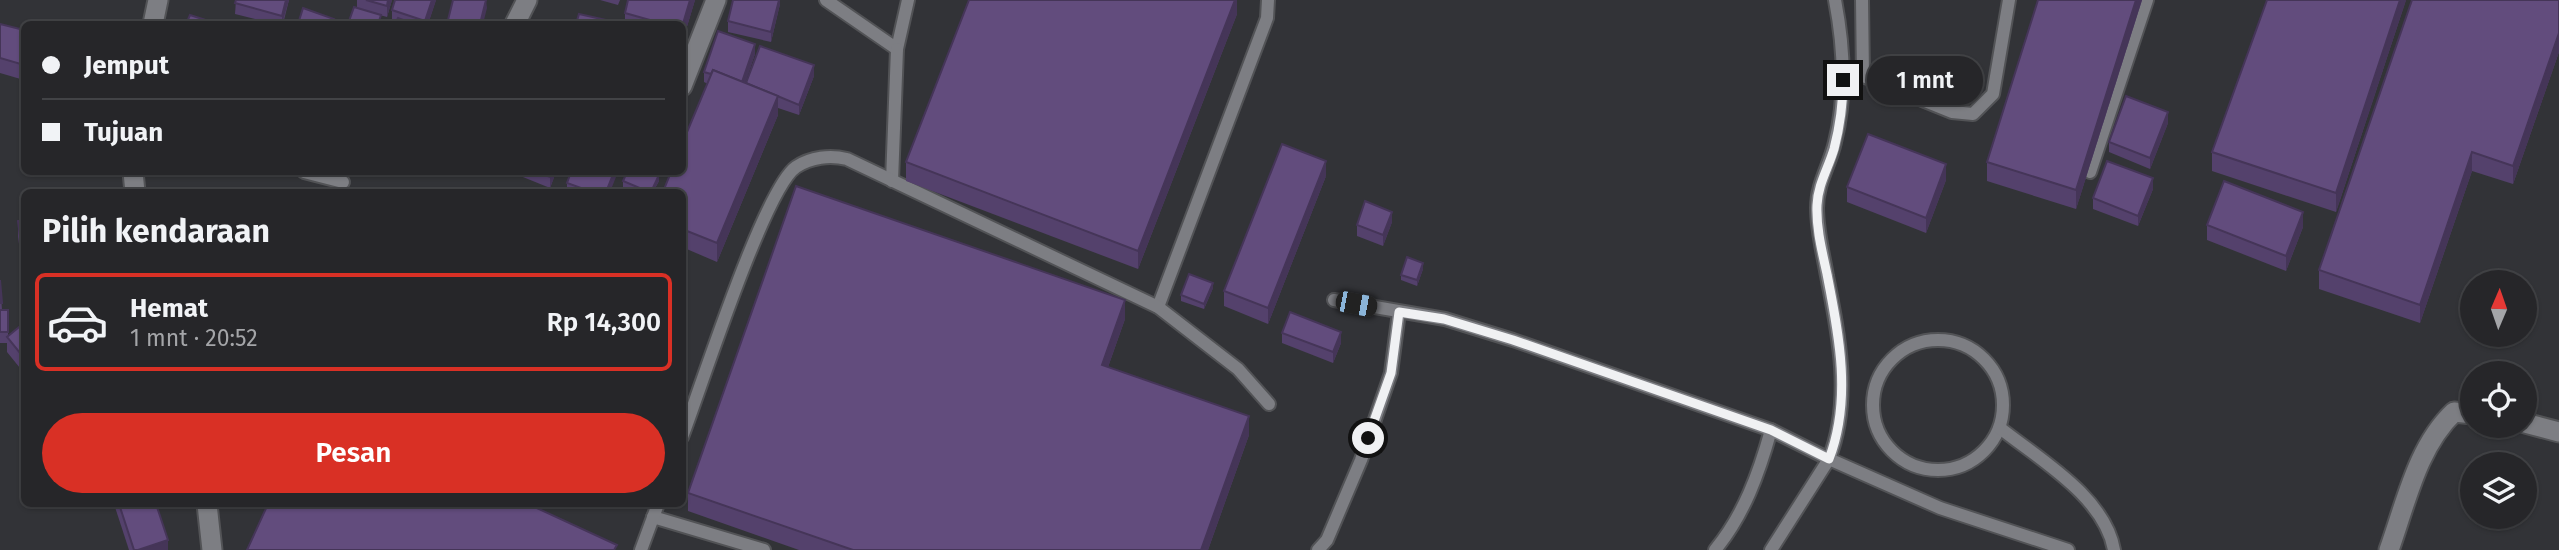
<!DOCTYPE html>
<html lang="id">
<meta charset="utf-8">
<style>
:root{--surface:#262629;--page:#323235;--text:#f1f3f6;--muted:#a4a5a8;--line:#424346;--accent:#d93025}
body{margin:0;font-family:"Fira Sans",sans-serif;background:var(--page);color:var(--text);height:100vh;display:flex;flex-direction:column;font-size:26px;white-space:nowrap}
*{box-sizing:border-box;margin:0}
p{font-size:23px;color:var(--muted)}
.icon{flex:none;width:38px;height:38px;fill:none;stroke:currentColor;stroke-width:2;stroke-linecap:round;stroke-linejoin:round}
.map{position:relative;flex:1;overflow:hidden}
.side{position:absolute;left:21px;top:189px;width:665px;height:318px;display:flex;flex-direction:column;background:var(--surface);border-radius:10px;box-shadow:0 2px 5px #0004,0 0 0 2px var(--line)}
.side>*{flex:none}
.top-card{position:absolute;left:21px;top:21px;width:665px;height:154px;border-radius:10px;box-shadow:0 2px 5px #0004,0 0 0 2px var(--line);display:grid;align-content:center;height:154px;padding:0 21px;background:var(--surface)}
.needle{width:46px;rotate:2deg}
.buttons{position:absolute;left:2460px;top:270px;display:grid;gap:14px}
.buttons a{display:grid;place-items:center;width:77px;height:77px;border-radius:50%;background:var(--surface);box-shadow:0 2px 5px #0004,0 0 0 2px var(--line);font-size:35px}
.end{position:absolute;width:32px;height:32px;margin:-16px;border:9px solid #f0f1f3;background:#111;box-shadow:0 0 0 4px #111}
.from{border-radius:50%}
.bubble{position:absolute;height:49px;border-radius:24px;background:var(--surface);box-shadow:0 2px 5px #0004,0 0 0 2px var(--line);font-size:23px;font-weight:600;line-height:49px;text-align:center}
.car{position:absolute;width:21px;height:42px;margin:-21px -10px;border-radius:9px;box-shadow:0 0 5px 2px #0007;background:linear-gradient(#222 24%,#8ab4d8 0 40%,#222 0 76%,#8ab4d8 0 86%,#222 0)}
.top-card b{display:flex;align-items:center;gap:24px;height:66px;font-size:26px}
.top-card b+b{border-top:2px solid var(--line)}
.top-card i{width:18px;height:18px;background:var(--text)}
ul{padding:0;list-style:none}
li{display:flex;align-items:center;gap:21px;height:98px;margin:0 14px 10px;padding:0 7px;border:4px solid transparent;border-radius:10px}
li div{flex:1}
li b{display:block;font-size:26px}
li em{font-style:normal;font-weight:600}
li.current{border-color:var(--accent)}
li>.icon{width:63px;height:63px;stroke-width:1.5}
h2{padding:0 21px;font-size:32px;line-height:84px}
.action{display:flex;gap:14px;margin-top:auto;padding:14px 21px}
.action a{flex:1;height:80px;border-radius:42px;background:var(--accent);color:#fff;font-size:28px;font-weight:600;line-height:80px;text-align:center}
.map>svg:first-child{display:block}
</style>
<div class="map">
<svg width="2559" height="550" viewBox="0 0 2559 550">
<rect width="100%" height="100%" fill="#323337"/>
<g fill="none" stroke-linecap="round" stroke-linejoin="round">
<g stroke="#525356" stroke-width="16">
<g id="service">
<path d="M826 0 897 49 908 0"/>
<path d="M1862 0 1863 76 1952 112 1973 114 1993 94 2009 0"/>
<path d="M304 172 343 182"/>
<path d="M2090 172 2147 0"/>
<path d="M892 181 897 49"/>
<path d="M1334 300 1445 319 1513 340 1771 430 1829 459C1852 400 1839 336 1827 276 1823 253 1817 231 1817 208 1817 183 1830 165 1835 142 1847 95 1844 47 1835 0"/>
<path d="M1158 307 1267 18 1268 0"/>
<circle cx="1938" cy="405" r="65"/>
<path d="M2000 428C2039 459 2105 497 2114 550"/>
<path d="M682 437C700 391 764 189 796 167 811 157 830 155 847 159L1158 307 1238 369 1269 404"/>
<path d="M653 517 764 550"/>
<path d="M641 550 658 504"/>
<path d="M1318 550 1327 540 1361 460 1391 373 1399 312"/>
<path d="M1715 550C1744 515 1759 473 1771 430"/>
<path d="M1771 550 1829 459 1940 508 2068 550"/>
</g>
</g>
<g stroke="#525356" stroke-width="23">
<g id="minor">
<path d="M153 24 158 0"/>
<path d="M515 24 527 0"/>
<path d="M682 86 716 0"/>
<path d="M133 172 135 192"/>
<path d="M2525 423 2559 432"/>
<path d="M207 504 212 550"/>
<path d="M2389 550C2406 503 2417 447 2454 412L2473 414"/>
</g>
</g>
<use href="#service" stroke="#7d7e83" stroke-width="12"/>
<use href="#minor" stroke="#7d7e83" stroke-width="19"/>
</g>
<g fill="#54416c">
<path d="M236 0H289L283 24H275L235 14Z"/>
<path d="M357 0H392L387 17 376 14 381 24 357 8Z"/>
<path d="M436 0 428 24H395L396 22 392 20V10Z"/>
<path d="M600 0H620L618 5Z"/>
<path d="M695 0 682 43V24H625V13Z"/>
<path d="M780 0V4L771 42 728 32V21Z"/>
<path d="M1237 0V14L1138 269 906 181V162Z"/>
<path d="M2038 0H2142L2076 209 1987 181V162Z"/>
<path d="M2406 0 2336 212 2212 171V152Z"/>
<path d="M2559 0V52L2513 184 2472 171 2420 323 2319 289V270Z"/>
<path d="M0 24 24 30V80L0 73Z"/>
<path d="M755 54 745 83 814 76 799 115 778 108V115L717 262 682 247V192L708 84 704 82V72Z"/>
<path d="M2168 123 2150 169 2109 152V142Z"/>
<path d="M518 172H556L550 188 518 175Z"/>
<path d="M1326 176 1268 324 1224 306V291Z"/>
<path d="M1946 180 1926 233 1847 202V187Z"/>
<path d="M623 181H659L653 192H636L623 187Z"/>
<path d="M567 183 610 192H567Z"/>
<path d="M2153 189 2138 226 2093 209V198Z"/>
<path d="M24 220V285L18 236V221Z"/>
<path d="M1392 222 1383 246 1357 236V225Z"/>
<path d="M2207 225 2303 227 2286 271 2207 240Z"/>
<path d="M1423 269 1417 286 1401 280V275Z"/>
<path d="M0 280 2 310H8V337L24 323V373L7 352V343H0Z"/>
<path d="M1213 288 1204 309 1181 301V295Z"/>
<path d="M1125 319 1108 367 1249 435 1208 550H799L688 511V493Z"/>
<path d="M1282 333 1341 343 1333 363 1282 343Z"/>
<path d="M114 504H156L168 550H129Z"/>
</g>
<g fill="#453558">
<path d="M286 0H289L282 24V16Z"/>
<path d="M388 0H392L387 17V6Z"/>
<path d="M432 0H436L428 24H425V21Z"/>
<path d="M486 0 487 8 483 24H480Z"/>
<path d="M690 0H695L682 43V27Z"/>
<path d="M779 0H780V4L771 42V32Z"/>
<path d="M1235 0H1237V14L1138 269V251Z"/>
<path d="M2136 0H2142L2076 209V190Z"/>
<path d="M2400 0H2406L2336 212V193Z"/>
<path d="M2559 33V52L2513 184V166Z"/>
<path d="M755 44V54L741 95V84Z"/>
<path d="M814 65V76L799 115V105Z"/>
<path d="M778 96V115L717 262V243Z"/>
<path d="M2168 112V123L2150 169V158Z"/>
<path d="M2472 152V171L2420 323V305Z"/>
<path d="M1326 161V176L1268 324V308Z"/>
<path d="M1946 164V180L1926 233V218Z"/>
<path d="M552 172H556L550 188V177Z"/>
<path d="M614 172H618L610 192H606Z"/>
<path d="M659 175V181L653 192H651Z"/>
<path d="M2153 178V189L2138 226V216Z"/>
<path d="M1392 212V222L1383 246V235Z"/>
<path d="M2303 212V227L2286 271V256Z"/>
<path d="M1423 263V269L1417 286V280Z"/>
<path d="M1213 283V288L1204 309V304Z"/>
<path d="M1125 300V319L1102 384V365Z"/>
<path d="M1341 332V343L1333 363V352Z"/>
<path d="M1249 416V435L1208 550H1201Z"/>
<path d="M168 540V550H138Z"/>
</g>
<g fill="#624c7d" stroke="#453558" stroke-width="2">
<path d="M236 0H286L282 16 235 3Z"/>
<path d="M366 0H388L387 6Z"/>
<path d="M395 0H432L425 21 392 10Z"/>
<path d="M453 0H486L480 24H447Z"/>
<path d="M628 0H690L682 27V24H664L625 13Z"/>
<path d="M733 0H779L771 32 728 21Z"/>
<path d="M969 0H1235L1138 251 906 162Z"/>
<path d="M2038 0H2136L2076 190 1987 162Z"/>
<path d="M2267 0H2400L2336 193 2212 152Z"/>
<path d="M2412 0H2559V33L2513 166 2472 152 2420 305 2319 270Z"/>
<path d="M354 7 381 15 378 24H348Z"/>
<path d="M303 8 334 19 332 24H298Z"/>
<path d="M579 14 606 20 605 24H576Z"/>
<path d="M190 15 218 24H186Z"/>
<path d="M398 18 413 24H395Z"/>
<path d="M0 24 24 30V65L0 58Z"/>
<path d="M718 31 755 44 742 82 713 70 711 74 704 72Z"/>
<path d="M760 46 814 65 799 105 746 83Z"/>
<path d="M713 70 778 96 717 243 682 229V192H663L671 172H682V144Z"/>
<path d="M2126 96 2168 112 2150 158 2109 142Z"/>
<path d="M1868 134 1946 164 1926 218 1847 187Z"/>
<path d="M1282 144 1326 161 1268 308 1224 291Z"/>
<path d="M2107 161 2153 178 2138 216 2093 198Z"/>
<path d="M537 172H552L550 177Z"/>
<path d="M571 172H614L606 192H592L567 183Z"/>
<path d="M627 172H650L659 175 651 192H649L623 181Z"/>
<path d="M2224 181 2303 212 2286 256 2207 225Z"/>
<path d="M796 186 1125 300 1102 365 1249 416 1201 550H853L688 493Z"/>
<path d="M1365 201 1392 212 1383 235 1357 225Z"/>
<path d="M24 220V269L18 221Z"/>
<path d="M1407 257 1423 263 1417 280 1401 275Z"/>
<path d="M1189 274 1213 283 1204 304 1181 295Z"/>
<path d="M0 280 2 303H0Z"/>
<rect x="0" y="310" width="8" height="22"/>
<path d="M1290 312 1341 332 1333 352 1282 333Z"/>
<path d="M24 323V358L7 337Z"/>
<path d="M119 504H156L168 540 138 550H134Z"/>
<path d="M268 504H528L617 545 614 550H247Z"/>
</g>
<g fill="none" stroke-linecap="round" stroke-linejoin="round">
<path stroke="#f0f1f3" stroke-width="9" d="M1368 438 1391 373 1399 312 1444 319 1513 340 1771 430 1829 459C1852 399 1839 335 1827 274 1822 251 1816 228 1817 205 1818 184 1828 169 1834 149 1840 126 1843 103 1843 80"/>
</g>
</svg>
<div class="buttons">
<a><svg class="needle" viewBox="-14 -14 28 28"><path d="M0-13l5 13h-10z" fill="#e53935"/><path d="M0 13l5-13h-10z" fill="#a4a5a8"/></svg></a>
<a><svg class="icon" aria-label="locate" viewBox="0 0 24 24"><circle cx="12" cy="12" r="6"/><path d="M12 2v4M12 18v4M2 12h4M18 12h4"/></svg></a>
<a><svg class="icon" aria-label="layers" viewBox="0 0 24 24"><path d="M12 4l9 5-9 5-9-5zM3 14l9 5 9-5"/></svg></a>
</div>
<i class="end from" style="left:1368px;top:438px"></i>
<i class="end" style="left:1843px;top:80px"></i>
<div class="bubble" style="left:1867px;top:56px;width:116px">1 mnt</div>
<i class="car" style="left:1356px;top:304px;rotate:101deg"></i>
<div class="top-card">
<b><i class="from"></i>Jemput</b>
<b><i></i>Tujuan</b>
</div>
<section class="side">
<h2>Pilih kendaraan</h2>
<ul>
<li class="current"><svg class="icon" aria-label="car" viewBox="0 0 24 24"><path d="M5 17H2v-5l4-1 3-4h7l3 4 3 1v5h-3M9 17h6M6 11h13"/><circle cx="7" cy="17" r="2"/><circle cx="17" cy="17" r="2"/></svg><div><b>Hemat</b><p>1 mnt · 20:52</p></div><em>Rp 14,300</em></li>
</ul>
<div class="action"><a>Pesan</a></div>
</section>
</div>
